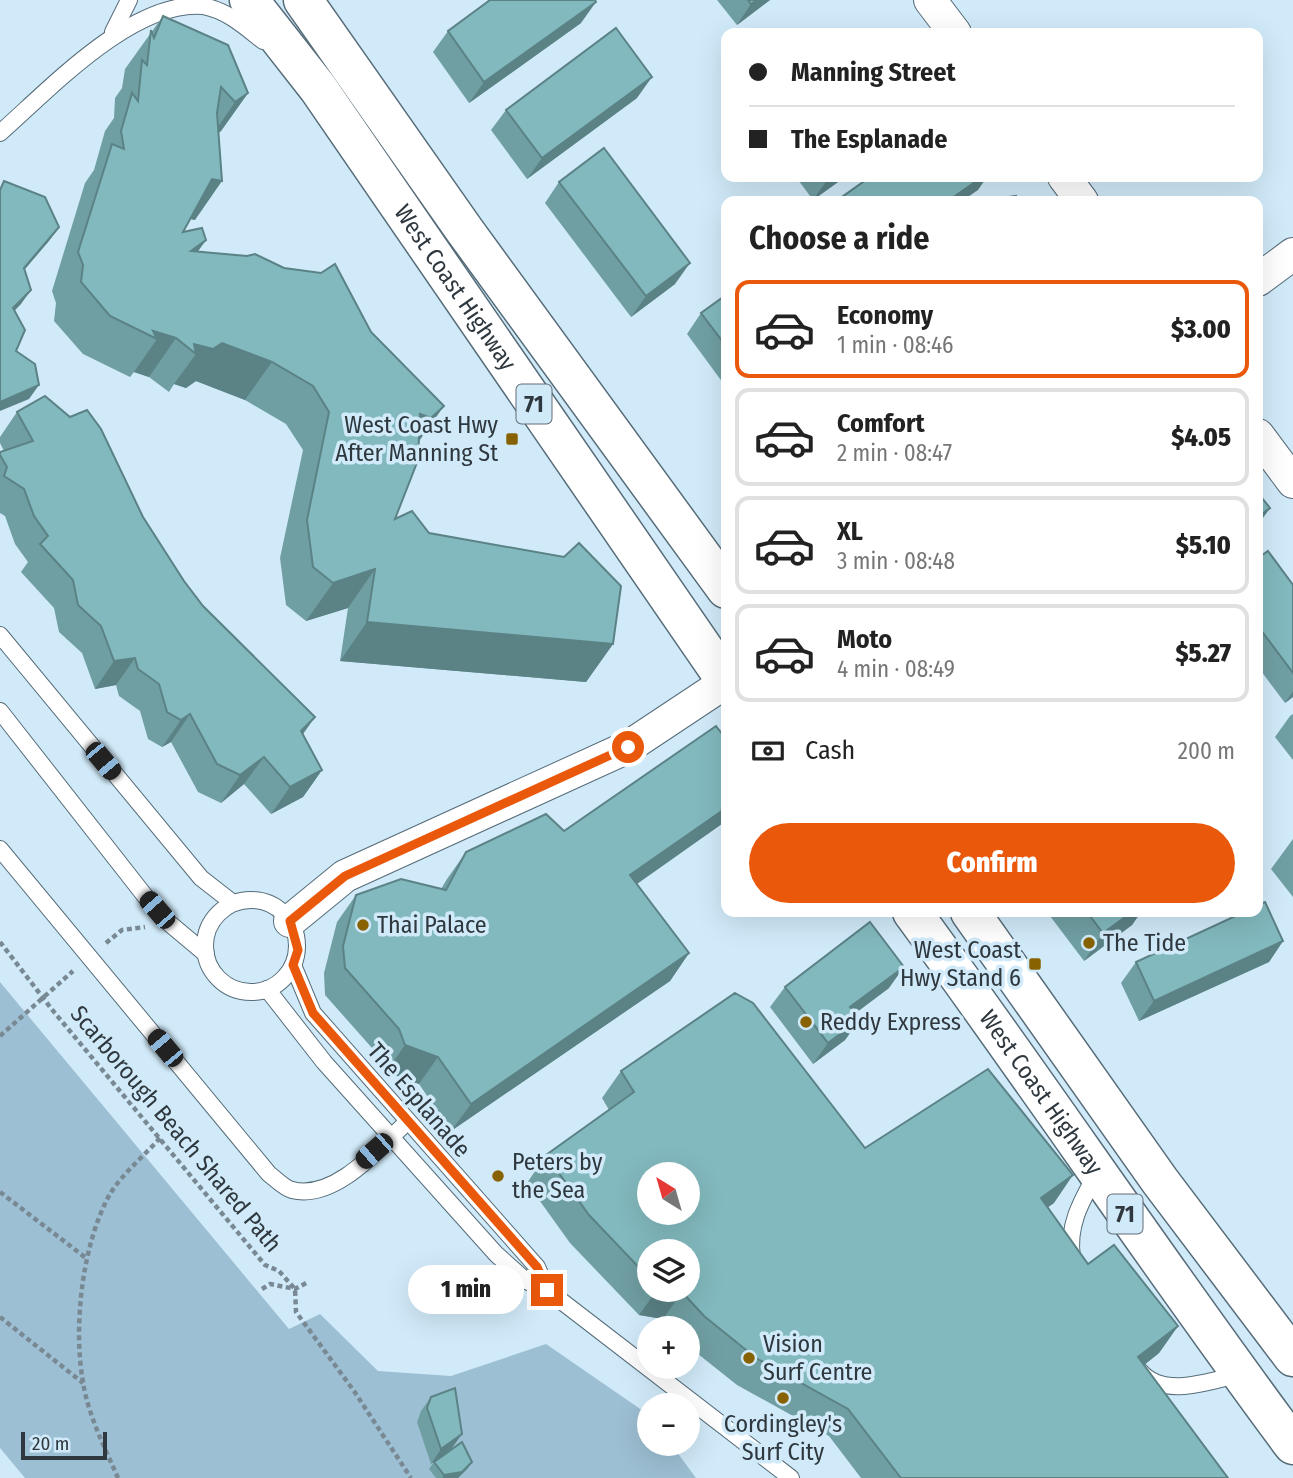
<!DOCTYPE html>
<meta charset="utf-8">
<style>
:root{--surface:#fff;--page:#f6f6f6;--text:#222;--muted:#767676;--line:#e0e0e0;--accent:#ea580c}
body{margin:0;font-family:"Fira Sans Condensed",sans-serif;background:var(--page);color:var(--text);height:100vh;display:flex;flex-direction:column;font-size:26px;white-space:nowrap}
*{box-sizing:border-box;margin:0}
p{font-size:23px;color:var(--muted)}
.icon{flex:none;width:38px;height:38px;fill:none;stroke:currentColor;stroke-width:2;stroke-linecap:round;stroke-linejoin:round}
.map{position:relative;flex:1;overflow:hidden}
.drawer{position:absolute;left:721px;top:196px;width:542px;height:721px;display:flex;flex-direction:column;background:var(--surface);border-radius:14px;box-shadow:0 7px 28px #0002}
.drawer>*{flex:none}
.guide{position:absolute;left:721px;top:28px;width:542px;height:154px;border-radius:14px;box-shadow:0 7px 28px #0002;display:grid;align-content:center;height:154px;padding:0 28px;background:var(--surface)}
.needle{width:46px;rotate:323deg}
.tools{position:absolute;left:637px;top:1162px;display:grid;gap:14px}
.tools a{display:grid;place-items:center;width:63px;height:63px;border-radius:50%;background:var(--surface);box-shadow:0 7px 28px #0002;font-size:35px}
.scale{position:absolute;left:21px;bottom:18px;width:86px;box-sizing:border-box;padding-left:7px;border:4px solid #2f383e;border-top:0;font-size:19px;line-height:24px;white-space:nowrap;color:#2f383e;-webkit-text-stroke:5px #d1eaf9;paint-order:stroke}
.end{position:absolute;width:32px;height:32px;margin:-16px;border:9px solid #ea580c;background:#fff;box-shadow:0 0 0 4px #fff}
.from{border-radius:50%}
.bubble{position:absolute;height:49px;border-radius:24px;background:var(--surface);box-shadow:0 7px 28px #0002;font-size:23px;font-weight:800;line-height:49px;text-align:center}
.car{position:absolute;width:21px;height:42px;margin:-21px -10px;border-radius:9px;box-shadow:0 0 5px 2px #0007;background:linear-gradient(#222 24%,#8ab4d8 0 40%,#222 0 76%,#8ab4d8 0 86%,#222 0)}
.guide b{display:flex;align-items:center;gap:24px;height:66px;font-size:26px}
.guide b+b{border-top:2px solid var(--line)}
.guide i{width:18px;height:18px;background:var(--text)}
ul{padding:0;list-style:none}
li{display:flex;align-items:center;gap:21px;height:98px;margin:0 14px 10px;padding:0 14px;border:4px solid var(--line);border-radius:14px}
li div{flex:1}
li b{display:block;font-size:26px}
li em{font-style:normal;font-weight:800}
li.on{border-color:var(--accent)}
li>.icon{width:63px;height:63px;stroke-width:1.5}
h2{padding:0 28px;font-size:32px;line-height:84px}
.pay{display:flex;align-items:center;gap:18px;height:77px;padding:0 28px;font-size:26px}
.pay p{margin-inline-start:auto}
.primary-button{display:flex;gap:14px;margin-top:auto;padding:14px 28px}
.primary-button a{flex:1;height:80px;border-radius:42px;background:var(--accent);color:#fff;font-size:28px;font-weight:800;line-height:80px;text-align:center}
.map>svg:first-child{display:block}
</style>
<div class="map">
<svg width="1293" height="1478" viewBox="0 0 1293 1478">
<rect width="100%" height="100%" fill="#d1eaf9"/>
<path fill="#9dbfd3" d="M0 982 289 1329 320 1314 378 1371 451 1376 546 1344 649 1415V1444H671L696 1478H25L0 1448Z"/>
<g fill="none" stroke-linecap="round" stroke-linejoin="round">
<g stroke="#566c79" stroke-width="18">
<g id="service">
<path d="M113 32 129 0"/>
<path d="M0 133C49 90 132 0 203 6 228 11 244 26 263 41"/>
<path d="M0 635 201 878 233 903"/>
<path d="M0 711 145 896 169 923 206 954"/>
<path d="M0 849 269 1174C276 1179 284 1188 292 1190 335 1201 379 1148 407 1122"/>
<circle cx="251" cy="946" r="46"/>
<path d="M293 965 313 1013 537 1267 547 1290"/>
<path d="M267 989 324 1062 496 1254 526 1281 547 1290 791 1478"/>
<path d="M1072 1257C1067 1225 1082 1200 1097 1173"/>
<path d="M1140 1371C1163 1399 1210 1381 1240 1374"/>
</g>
</g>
<g stroke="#566c79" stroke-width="34">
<g id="minor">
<path d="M930 0 955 33"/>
<path d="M1064 177 1082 201"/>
<path d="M1258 280 1293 254"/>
<path d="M1258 435 1293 482"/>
<path d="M290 921 345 876 628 747 726 682"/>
</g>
</g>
<g stroke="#566c79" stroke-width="41">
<g id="trunk">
<path id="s1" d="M249 0 318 88 726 681"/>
<path d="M303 0 465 231 726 589"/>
<path id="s2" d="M912 912C1041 1088 1162 1269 1293 1445"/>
<path d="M970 912 1160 1181 1293 1357"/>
</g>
</g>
<g stroke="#798994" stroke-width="4.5" stroke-dasharray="5 3.5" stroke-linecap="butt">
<path d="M0 942 54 1012 265 1265 279 1271 295 1289 296 1312 354 1391 411 1478"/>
<path d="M106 943 122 930 145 927"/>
<path d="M0 1036 73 971"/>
<path d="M0 1192 86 1258"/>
<path d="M262 1289 270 1284 295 1289 308 1282"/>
<path d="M0 1317 83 1383"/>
<path d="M118 1478C105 1448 88 1415 83 1382 73 1327 82 1244 110 1194 122 1174 144 1156 160 1138"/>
</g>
<use href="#service" stroke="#fff" stroke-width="16"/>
<use href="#minor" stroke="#fff" stroke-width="32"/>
<use href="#trunk" stroke="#fff" stroke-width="38"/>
</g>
<g fill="#709fa3" fill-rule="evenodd">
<path d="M717 0H770L737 25Z"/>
<path d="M163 16 248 93 221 131 218 133 195 220 191 219 183 232 206 240 197 252 419 441 395 519 429 533 613 644 586 682 340 661 348 608 306 621 286 605 280 558 303 450 286 424 245 400 196 381 186 388 174 384 169 392 149 377 134 372 130 377 83 354 54 321 56 303 52 291 85 183 94 170 105 131 114 118 115 98 122 88 125 69Z"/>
<path d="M581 23 469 103 433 52 448 31Z"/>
<path d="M637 98 527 179 491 130 506 110Z"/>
<path d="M796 177H845L813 200Z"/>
<path d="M559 182 675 284 631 317 545 203Z"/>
<path d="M726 295V387L687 334 701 313Z"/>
<path d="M17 412 143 517 184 581 303 734 322 770 303 797 271 814 244 784 221 803 198 792 171 742 162 747 148 739 140 711 119 696 116 685 95 689 82 653 59 632 54 608 21 572 28 562 15 544 5 516 0 513V452L4 451 0 443V437Z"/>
<path d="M1258 558 1293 585V697L1285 703 1258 667Z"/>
<path d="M1293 714V760L1275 737 1290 716Z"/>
<path d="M726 739V821L637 884 689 953 670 981 451 1131 419 1084 386 1072 380 1057 325 995 324 973 337 922 356 895 441 889 447 879 466 852 564 831Z"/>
<path d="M1293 839V897L1271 869Z"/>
<path d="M1047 912H1141L1132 925 1084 961Z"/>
<path d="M1283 941 1269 962 1139 1021 1121 983 1136 962Z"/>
<path d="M785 987 889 988 855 1013 860 1019 845 1040 813 1064 770 1007Z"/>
<path d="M621 1071 865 1148 1054 1203 1048 1207 1088 1264 1178 1326 1159 1353 1144 1365 1228 1478H861L829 1436 737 1385 688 1346V1328H671L663 1319 639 1315 570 1243 527 1183 546 1155 609 1110 602 1098ZM649 1251 688 1290H649Z"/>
<path d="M431 1397 452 1448 431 1464 417 1422 421 1411Z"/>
<path d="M434 1462H472L467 1469 458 1478H436L429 1469Z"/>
</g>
<g fill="#5b8285">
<path d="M757 0H770L737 25 751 4Z"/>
<path d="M596 2 581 23 469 103 484 82Z"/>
<path d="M652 77 637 98 527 179 542 158Z"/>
<path d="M248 93 221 131 209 140 235 102Z"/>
<path d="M831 177H845L813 200 828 179Z"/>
<path d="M982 177H987L978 190 962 201H948Z"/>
<path d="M212 179 222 181 195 220 185 218Z"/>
<path d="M59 227 49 241 14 282 24 268Z"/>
<path d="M206 240 179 278 191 251Z"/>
<path d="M690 263 675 284 631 317 646 296Z"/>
<path d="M31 290 21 304 3 323 13 308Z"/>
<path d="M153 331 176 338 149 377 134 372 157 339Z"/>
<path d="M222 343 272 362 245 400 196 381 186 388 174 384 196 354 194 344Z"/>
<path d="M39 385 29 399 0 411V402Z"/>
<path d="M444 406 417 444 420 414Z"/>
<path d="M1270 508 1258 525V517Z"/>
<path d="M375 569 348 608 306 621 333 583Z"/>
<path d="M367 622 613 644 586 682 340 661Z"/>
<path d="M135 658 116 685 95 689 114 661Z"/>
<path d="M1293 691V697L1285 703Z"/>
<path d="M190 714 171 742 162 747 181 720Z"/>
<path d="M315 717 296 744 301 731Z"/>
<path d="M264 757 244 784 221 803 240 775Z"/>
<path d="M322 770 303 797 271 814 290 787Z"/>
<path d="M726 808V821L611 902 630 875Z"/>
<path d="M1132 912H1141L1132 925 1084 961 1103 933Z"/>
<path d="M1283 941 1269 962 1139 1021 1154 1001Z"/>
<path d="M689 953 670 981 451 1131 471 1104Z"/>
<path d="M904 967 889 988 836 1028 850 1007Z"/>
<path d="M860 1019 845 1040 813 1064 828 1043Z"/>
<path d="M405 1045 438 1057 419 1084 386 1072Z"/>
<path d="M1073 1175 1054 1203 1022 1225 1041 1198Z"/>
<path d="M657 1290H670L682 1292 663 1319 639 1315Z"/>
<path d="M1178 1326 1159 1353 1119 1385 1138 1357Z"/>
<path d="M462 1434 452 1448 431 1464 441 1449Z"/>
<path d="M472 1462 467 1469 458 1478H442L444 1475Z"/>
</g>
<g fill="#82b9be" stroke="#5b8285" stroke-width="2" fill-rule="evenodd">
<path d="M490 0H595L596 2 484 82 448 31Z"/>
<path d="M748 0H757L751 4Z"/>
<path d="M163 16 228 45 248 93 235 102 221 87 217 113 222 181 212 179 183 232 202 228 206 240 191 251 247 256 255 254 284 268 321 273 335 264 371 332 444 406 431 418 420 414 418 460 395 519 412 511 429 533 564 557 579 543 621 586 613 644 367 622 375 569 333 583 313 567 307 520 329 412 313 386 272 362 222 343 213 349 194 344 196 354 176 338 153 331 157 339 110 316 81 282 83 265 78 252 112 144 124 149 121 131 132 93 138 101 142 60 147 65 151 30 154 38Z"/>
<path d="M616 28 652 77 542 158 506 110Z"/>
<path d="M604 148 690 263 646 296 559 182Z"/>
<path d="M870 177H982L948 201H846L842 197Z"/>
<path d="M4 181 45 197 59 227 24 268 31 290 13 308 25 330 16 351 35 364 39 385 0 402V190Z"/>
<path d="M1016 196 1017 201H983Z"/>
<path d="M726 295V346L701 313Z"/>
<path d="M45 396 70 417 87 410 101 429 143 517 184 581 203 606 315 717 301 731 322 770 290 787 264 757 240 775 217 764 190 714 181 720 167 712 159 684 138 669 135 658 114 661 101 626 78 605 73 580 40 544 48 536 34 516 24 489 4 476 7 467 0 455V452L33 441 17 412Z"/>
<path d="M1258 493 1270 508 1258 517Z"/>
<path d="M1268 551 1293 585V673L1258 626V558Z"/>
<path d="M716 726 726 739V808L630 875 689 953 471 1104 438 1057 405 1045 399 1029 345 968 343 946 356 895 401 879 446 890 466 852 546 814 564 831Z"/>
<path d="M1265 902 1283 941 1154 1001 1136 962 1244 912H1258V905Z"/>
<path d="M1087 912H1132L1103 933Z"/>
<path d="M870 922 904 967 850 1007 860 1019 828 1043 785 987Z"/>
<path d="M735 993 753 1003 865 1148 988 1069 1073 1175 1041 1198 1088 1264 1114 1245 1178 1326 1138 1357 1228 1478H901L848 1409 756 1358 704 1316 682 1292 670 1290H688V1251H649V1278L589 1215 546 1155 634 1092 621 1071ZM649 1174H688V1213H649Z"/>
<path d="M455 1388 462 1434 441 1449 427 1408 431 1397Z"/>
<path d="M462 1442 472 1462 462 1472 444 1475 434 1462Z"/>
</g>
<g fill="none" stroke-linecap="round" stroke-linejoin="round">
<path stroke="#ea580c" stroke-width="9" d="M547 1290 537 1267 313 1013 293 965 298 950 290 921 345 876 628 747"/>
</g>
<g fill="#886200" stroke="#d1eaf9" stroke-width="2.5">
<rect x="505" y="432" width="14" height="14" rx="3.5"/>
<circle cx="363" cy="925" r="7"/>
<circle cx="1089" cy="943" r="7"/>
<rect x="1028" y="957" width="14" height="14" rx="3.5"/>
<circle cx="806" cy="1022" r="7"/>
<circle cx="498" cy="1176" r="7"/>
<circle cx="749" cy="1358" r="7"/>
<circle cx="783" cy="1398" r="7"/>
</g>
<g text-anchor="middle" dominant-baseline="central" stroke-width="7" stroke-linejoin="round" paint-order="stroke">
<g fill="#d1eaf9" stroke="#606d76" stroke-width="2">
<rect x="516.5" y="384.5" width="35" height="39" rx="5"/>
<rect x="1107.5" y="1194.5" width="35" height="39" rx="5"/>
</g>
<g font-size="23" font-weight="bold" fill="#2f383e">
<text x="534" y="404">71</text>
<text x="1125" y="1214">71</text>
</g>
<g font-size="24" fill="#2f383e" stroke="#d1eaf9">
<text stroke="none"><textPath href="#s1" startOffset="354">West Coast Highway</textPath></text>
<text stroke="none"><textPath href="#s2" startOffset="222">West Coast Highway</textPath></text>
<text transform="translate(419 1100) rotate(49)">The Esplanade</text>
<text transform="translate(176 1129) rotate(50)">Scarborough Beach Shared Path</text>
</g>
<g font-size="24" fill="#2f383e" stroke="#d1eaf9" text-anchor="start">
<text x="498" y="425" text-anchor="end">West Coast Hwy<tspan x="498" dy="28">After Manning St</tspan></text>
<text x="377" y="925">Thai Palace</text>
<text x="1103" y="943">The Tide</text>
<text x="1021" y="950" text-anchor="end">West Coast<tspan x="1021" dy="28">Hwy Stand 6</tspan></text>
<text x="820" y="1022">Reddy Express</text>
<text x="512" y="1162">Peters by<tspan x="512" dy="28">the Sea</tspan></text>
<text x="763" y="1344">Vision<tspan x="763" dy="28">Surf Centre</tspan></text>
<text x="783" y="1424" text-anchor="middle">Cordingley's<tspan x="783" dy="28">Surf City</tspan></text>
</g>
</g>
</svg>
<div class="tools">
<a><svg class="needle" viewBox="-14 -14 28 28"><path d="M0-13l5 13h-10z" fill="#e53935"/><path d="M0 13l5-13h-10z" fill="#767676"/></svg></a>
<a><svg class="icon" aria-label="layers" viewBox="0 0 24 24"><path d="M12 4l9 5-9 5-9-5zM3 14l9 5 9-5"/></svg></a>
<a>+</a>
<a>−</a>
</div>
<div class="scale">20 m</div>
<i class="end from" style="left:628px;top:747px"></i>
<i class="end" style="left:547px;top:1290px"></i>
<div class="bubble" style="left:408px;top:1265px;width:116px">1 min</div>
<i class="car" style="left:103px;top:761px;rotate:140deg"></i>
<i class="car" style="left:157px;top:910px;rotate:319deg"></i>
<i class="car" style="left:165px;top:1048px;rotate:320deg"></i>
<i class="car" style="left:374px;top:1151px;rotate:229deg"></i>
<div class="guide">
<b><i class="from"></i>Manning Street</b>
<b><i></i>The Esplanade</b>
</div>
<section class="drawer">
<h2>Choose a ride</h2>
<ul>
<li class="on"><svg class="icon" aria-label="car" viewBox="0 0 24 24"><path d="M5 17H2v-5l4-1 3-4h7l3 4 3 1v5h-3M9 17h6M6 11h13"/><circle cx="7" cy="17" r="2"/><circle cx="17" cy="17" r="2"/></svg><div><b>Economy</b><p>1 min · 08:46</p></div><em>$3.00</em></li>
<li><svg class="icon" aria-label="car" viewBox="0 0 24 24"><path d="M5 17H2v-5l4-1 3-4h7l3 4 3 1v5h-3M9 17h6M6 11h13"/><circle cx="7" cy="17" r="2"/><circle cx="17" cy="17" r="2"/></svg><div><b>Comfort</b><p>2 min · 08:47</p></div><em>$4.05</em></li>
<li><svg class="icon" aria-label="car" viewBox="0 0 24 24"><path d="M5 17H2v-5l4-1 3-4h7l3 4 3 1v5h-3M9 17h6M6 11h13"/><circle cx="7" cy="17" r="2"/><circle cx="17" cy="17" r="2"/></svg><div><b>XL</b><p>3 min · 08:48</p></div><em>$5.10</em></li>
<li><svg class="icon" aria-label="car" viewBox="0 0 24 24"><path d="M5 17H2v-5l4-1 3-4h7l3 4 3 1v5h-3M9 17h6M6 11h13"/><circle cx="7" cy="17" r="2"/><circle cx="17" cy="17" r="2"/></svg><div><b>Moto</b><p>4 min · 08:49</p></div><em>$5.27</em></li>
</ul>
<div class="pay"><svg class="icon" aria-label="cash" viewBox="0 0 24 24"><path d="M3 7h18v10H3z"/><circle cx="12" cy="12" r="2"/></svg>Cash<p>200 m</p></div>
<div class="primary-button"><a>Confirm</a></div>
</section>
</div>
